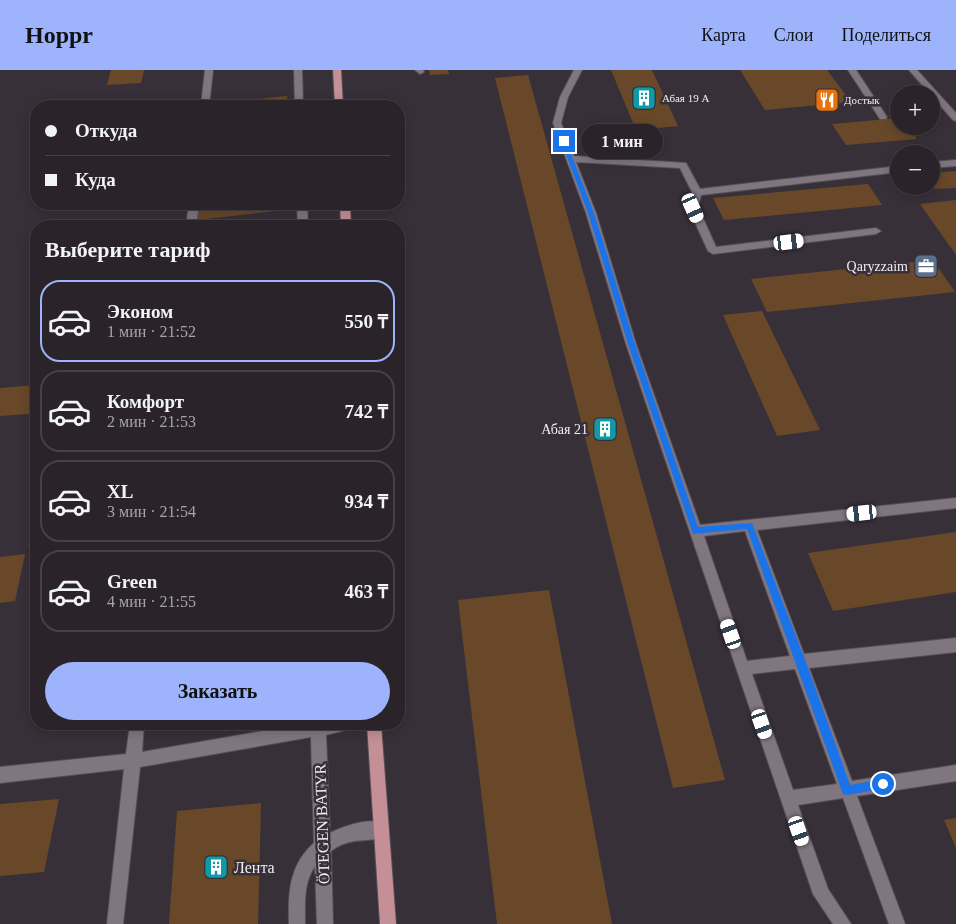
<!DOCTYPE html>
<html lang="ru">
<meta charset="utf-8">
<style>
:root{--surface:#2a242a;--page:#363036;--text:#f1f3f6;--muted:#a5a4a8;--line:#464147;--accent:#9db4fd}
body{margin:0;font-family:"Times New Roman",serif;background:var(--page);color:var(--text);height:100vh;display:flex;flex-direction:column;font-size:19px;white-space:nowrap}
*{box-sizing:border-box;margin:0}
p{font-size:16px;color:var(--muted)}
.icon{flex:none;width:28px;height:28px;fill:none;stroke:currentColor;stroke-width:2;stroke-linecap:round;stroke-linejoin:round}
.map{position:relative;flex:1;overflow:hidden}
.sheet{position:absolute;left:30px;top:150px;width:375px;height:510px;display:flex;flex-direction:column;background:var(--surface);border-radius:20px;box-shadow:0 2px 12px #0003,0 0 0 1px var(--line)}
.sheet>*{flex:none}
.banner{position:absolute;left:30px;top:30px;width:375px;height:110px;border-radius:20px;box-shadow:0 2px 12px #0003,0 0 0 1px var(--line);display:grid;align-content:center;height:110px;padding:0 15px;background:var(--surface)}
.controls{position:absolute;left:890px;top:15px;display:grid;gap:10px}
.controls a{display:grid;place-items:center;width:50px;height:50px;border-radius:50%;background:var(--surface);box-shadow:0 2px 12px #0003,0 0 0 1px var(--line);font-size:25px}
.end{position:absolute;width:22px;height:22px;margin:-11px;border:6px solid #1a73e8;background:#fff;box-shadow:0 0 0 2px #fff}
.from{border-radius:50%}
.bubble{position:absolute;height:35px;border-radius:18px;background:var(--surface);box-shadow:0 2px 12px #0003,0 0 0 1px var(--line);font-size:16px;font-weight:700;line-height:35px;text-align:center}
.car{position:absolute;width:15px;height:30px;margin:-15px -8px;border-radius:6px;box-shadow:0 0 4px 1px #0007;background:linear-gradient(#fff 24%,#345 0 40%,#fff 0 76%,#345 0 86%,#fff 0)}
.banner b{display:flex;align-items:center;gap:18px;height:48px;font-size:19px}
.banner b+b{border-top:1px solid var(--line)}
.banner i{width:12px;height:12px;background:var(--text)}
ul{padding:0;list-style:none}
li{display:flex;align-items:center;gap:15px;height:82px;margin:0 10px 8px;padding:0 5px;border:2px solid var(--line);border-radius:20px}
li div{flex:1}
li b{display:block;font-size:19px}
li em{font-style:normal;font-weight:700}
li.active{border-color:var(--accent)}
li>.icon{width:45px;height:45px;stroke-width:1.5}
h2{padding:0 15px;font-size:22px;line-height:60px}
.cta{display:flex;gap:10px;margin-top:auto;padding:10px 15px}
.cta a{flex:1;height:58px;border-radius:30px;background:var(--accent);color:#111;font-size:20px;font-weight:700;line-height:58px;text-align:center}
header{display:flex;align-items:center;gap:30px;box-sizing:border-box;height:70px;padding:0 25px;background:var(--accent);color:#111}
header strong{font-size:24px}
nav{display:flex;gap:28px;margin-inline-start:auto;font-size:18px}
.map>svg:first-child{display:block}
</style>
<header>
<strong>Hoppr</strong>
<nav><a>Карта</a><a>Слои</a><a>Поделиться</a></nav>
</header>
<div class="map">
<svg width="956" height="854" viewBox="0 0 956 854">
<rect width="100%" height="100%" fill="#383038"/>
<g fill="#684829">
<path d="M111 0H144L141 13 107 15Z"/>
<path d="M429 0H448L449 4 430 5Z"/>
<path d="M611 0H652L678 56 636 60Z"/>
<path d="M740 0H827L851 32 765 40Z"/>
<path d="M528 5 725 710 673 718 495 8Z"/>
<path d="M287 26 288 36H219V33Z"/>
<path d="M899 48V56H907L917 69 846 75 832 54Z"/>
<path d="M956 101V118L935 119 931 114V103Z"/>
<path d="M868 114 882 135 724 150 713 128Z"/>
<path d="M956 130V185L920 134Z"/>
<path d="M197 134H285V140L197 150Z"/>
<path d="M933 190 955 222 767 242 751 209Z"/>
<path d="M762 241 820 360 777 366 723 245Z"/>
<path d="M36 315 29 344 0 346V318Z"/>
<path d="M36 445V475L28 476Z"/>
<path d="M956 462V522L833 541 808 483Z"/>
<path d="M25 484 15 531 0 533V487Z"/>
<path d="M549 520 612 854H497L458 530Z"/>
<path d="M59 729 44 802 0 806V734Z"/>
<path d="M261 733 258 854H169L177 741Z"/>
<path d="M956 748V778L944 750Z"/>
</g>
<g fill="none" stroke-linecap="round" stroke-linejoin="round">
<g stroke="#574f56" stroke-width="2">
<g id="minor">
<path d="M205 0H213L209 36H201Z"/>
<path d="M294 0H302L303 36H295Z"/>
<path d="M415 0H423L424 2 420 4Z"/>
<path d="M574 0H582L568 27 561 53 574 86 686 93 700 119 899 96V102L701 125 698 137 716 177 876 158 881 161 876 164 713 184 708 181 688 137 692 122 680 98 576 92 596 143 636 274 700 455 956 428V438L757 460 804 584 956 568V582L809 598 852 711 956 695V711L857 726 905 854H889L843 728 798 735 828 819 851 854H833L813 824 626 274 586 143 553 53 560 27ZM745 461 790 586 747 591 704 466ZM795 599 837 714 793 720 752 604Z"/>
<path d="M848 0H856L887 47 886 49H880Z"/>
<path d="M909 0H917L956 43V51L953 50Z"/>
<path d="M956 90V96L931 98V92Z"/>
<path d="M189 134H199L196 156H186Z"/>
<path d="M297 134H307L308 156H298Z"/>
<path d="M130 654H144L142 682 303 654H352L350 659 326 665 330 763C346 755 370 747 387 754L389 760 387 766C367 774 353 765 331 781L333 854H317L315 796C303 814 305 833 305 854H289C288 823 289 795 314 773L311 667 140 697 123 854H107L124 699 0 713V697L126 684Z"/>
</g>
</g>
<g stroke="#574f56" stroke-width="2">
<g id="major">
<path d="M333 0H341L343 36H335Z"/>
<path d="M340 134H350L351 156H341Z"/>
<path d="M367 654H381L396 854H380Z"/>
</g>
</g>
<use href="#minor" fill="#807680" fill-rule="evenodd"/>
<use href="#major" fill="#c48f96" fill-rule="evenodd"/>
</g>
<path fill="#1a73e8" d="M564 69 566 71 594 143 635 274 698 457 752 453 806 592 850 715 883 709 888 714 887 718 847 725 843 724 747 459 693 464 628 274 588 143 561 71Z"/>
<defs>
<g id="building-square" transform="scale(1.25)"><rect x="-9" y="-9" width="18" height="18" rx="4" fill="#0f9aa8" stroke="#383038"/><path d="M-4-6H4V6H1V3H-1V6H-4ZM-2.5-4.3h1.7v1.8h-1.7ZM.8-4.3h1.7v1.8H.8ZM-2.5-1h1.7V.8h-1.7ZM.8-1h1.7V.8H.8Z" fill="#fff"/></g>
<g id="restaurant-square" transform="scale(1.25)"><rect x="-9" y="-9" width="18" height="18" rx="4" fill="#e8710a" stroke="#383038"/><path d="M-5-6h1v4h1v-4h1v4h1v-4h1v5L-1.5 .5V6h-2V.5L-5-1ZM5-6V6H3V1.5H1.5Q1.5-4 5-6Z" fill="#fff"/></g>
<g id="office-square" transform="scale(1.25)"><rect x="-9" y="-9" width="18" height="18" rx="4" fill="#5c6f8a" stroke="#383038"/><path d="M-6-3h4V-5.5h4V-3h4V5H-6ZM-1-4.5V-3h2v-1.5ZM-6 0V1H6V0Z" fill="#fff"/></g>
</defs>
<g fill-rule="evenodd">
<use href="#building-square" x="644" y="28"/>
<use href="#restaurant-square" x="827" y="30"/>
<use href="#office-square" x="926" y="196"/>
<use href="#building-square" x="605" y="359"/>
<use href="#building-square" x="216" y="797"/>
</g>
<g text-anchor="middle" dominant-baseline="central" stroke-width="5" stroke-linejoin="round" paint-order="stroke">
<g font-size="11" fill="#f2edf2" stroke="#383038" text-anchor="start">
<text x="662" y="28">Абая 19 А</text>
<text x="844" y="30">Достык</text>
</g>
<g font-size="14" fill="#f2edf2" stroke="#383038" text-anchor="end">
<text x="908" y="196">Qaryzzaim</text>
<text x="588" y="359">Абая 21</text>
</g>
<g font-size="16" fill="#f2edf2" stroke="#383038">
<text transform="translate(322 754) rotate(-92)">ÖTEGEN BATYR</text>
</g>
<g font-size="16" fill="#f2edf2" stroke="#383038" text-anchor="start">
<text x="234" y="797">Лента</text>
</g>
</g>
</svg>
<div class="controls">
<a>+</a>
<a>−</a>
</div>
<i class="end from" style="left:883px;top:714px"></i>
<i class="end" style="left:564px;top:71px"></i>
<div class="bubble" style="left:581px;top:54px;width:82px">1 мин</div>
<i class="car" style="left:693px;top:138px;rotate:156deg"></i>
<i class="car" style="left:789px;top:172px;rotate:83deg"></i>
<i class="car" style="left:862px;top:443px;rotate:264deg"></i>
<i class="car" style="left:731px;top:564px;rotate:341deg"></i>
<i class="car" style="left:762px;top:654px;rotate:161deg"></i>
<i class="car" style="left:799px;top:761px;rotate:161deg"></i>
<div class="banner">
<b><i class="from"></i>Откуда</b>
<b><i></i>Куда</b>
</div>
<section class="sheet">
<h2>Выберите тариф</h2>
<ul>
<li class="active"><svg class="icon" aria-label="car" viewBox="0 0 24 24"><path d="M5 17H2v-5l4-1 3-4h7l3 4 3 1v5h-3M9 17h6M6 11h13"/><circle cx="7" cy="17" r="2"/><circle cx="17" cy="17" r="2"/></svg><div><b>Эконом</b><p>1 мин · 21:52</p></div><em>550 ₸</em></li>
<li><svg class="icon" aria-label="car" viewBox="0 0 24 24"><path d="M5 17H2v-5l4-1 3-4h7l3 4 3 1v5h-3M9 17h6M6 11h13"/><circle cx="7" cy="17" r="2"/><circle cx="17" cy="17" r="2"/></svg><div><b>Комфорт</b><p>2 мин · 21:53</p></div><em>742 ₸</em></li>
<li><svg class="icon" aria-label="car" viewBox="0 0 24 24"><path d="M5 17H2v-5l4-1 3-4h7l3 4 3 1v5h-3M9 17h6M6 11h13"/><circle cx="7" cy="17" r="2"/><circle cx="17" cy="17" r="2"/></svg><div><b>XL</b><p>3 мин · 21:54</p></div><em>934 ₸</em></li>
<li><svg class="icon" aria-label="car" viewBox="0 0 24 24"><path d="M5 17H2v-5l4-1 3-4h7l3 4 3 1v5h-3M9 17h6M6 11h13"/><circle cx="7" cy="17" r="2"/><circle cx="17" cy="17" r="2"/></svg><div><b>Green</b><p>4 мин · 21:55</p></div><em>463 ₸</em></li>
</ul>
<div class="cta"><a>Заказать</a></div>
</section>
</div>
